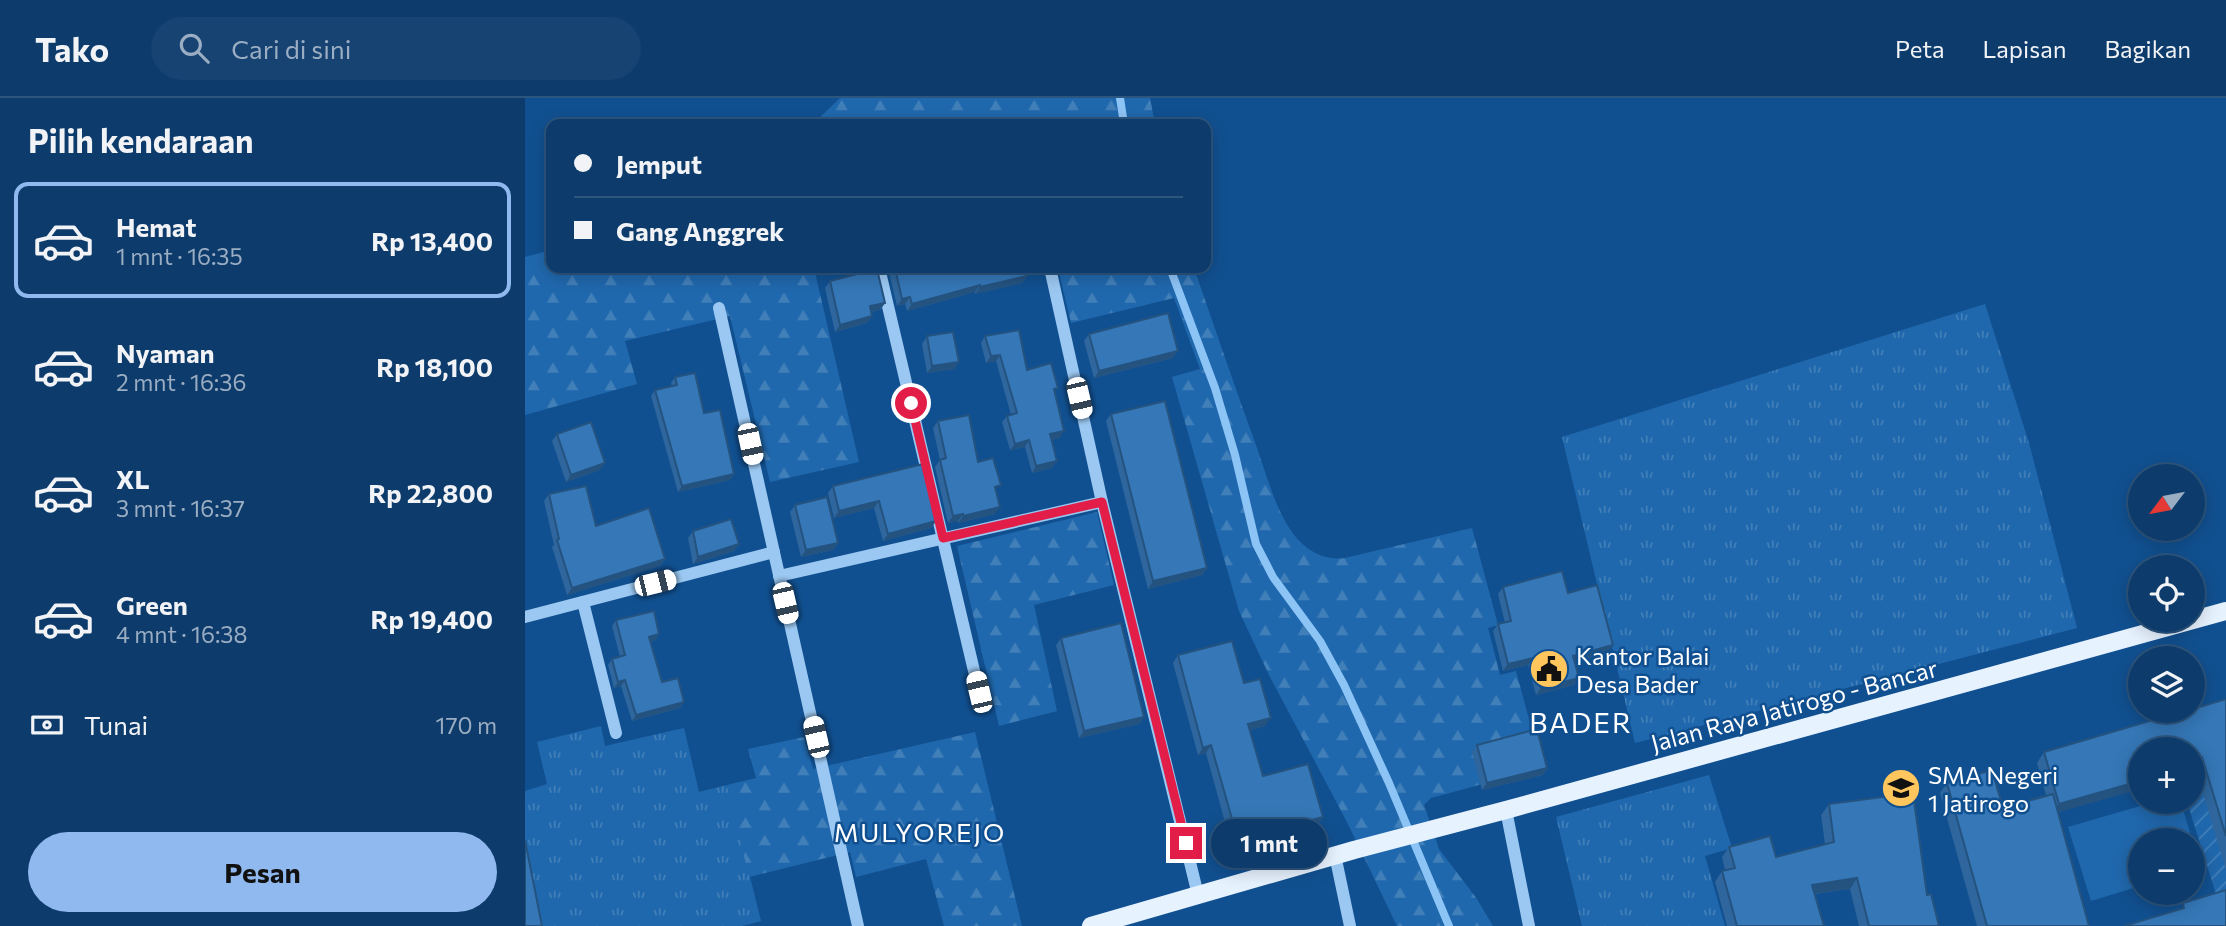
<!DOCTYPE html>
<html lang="id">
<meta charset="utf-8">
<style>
:root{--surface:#0d3c6c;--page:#164372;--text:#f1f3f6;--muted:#9aadc2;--line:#2d567f;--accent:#90b9f0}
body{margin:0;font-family:Commissioner,sans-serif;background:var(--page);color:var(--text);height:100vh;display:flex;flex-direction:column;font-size:26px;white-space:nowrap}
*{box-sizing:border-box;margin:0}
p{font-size:23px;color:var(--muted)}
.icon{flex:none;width:38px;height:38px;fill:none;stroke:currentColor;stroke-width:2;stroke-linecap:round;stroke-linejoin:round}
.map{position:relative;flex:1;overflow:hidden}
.details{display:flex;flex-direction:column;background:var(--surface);width:525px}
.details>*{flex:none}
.top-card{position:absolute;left:21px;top:21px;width:665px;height:154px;border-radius:14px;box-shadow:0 4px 18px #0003,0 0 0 2px var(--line);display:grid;align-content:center;height:154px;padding:0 28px;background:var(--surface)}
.needle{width:46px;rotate:238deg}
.buttons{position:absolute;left:1603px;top:366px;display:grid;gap:14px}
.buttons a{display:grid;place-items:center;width:77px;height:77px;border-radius:50%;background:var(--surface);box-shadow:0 4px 18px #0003,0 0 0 2px var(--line);font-size:35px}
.end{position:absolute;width:32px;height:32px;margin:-16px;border:9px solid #e11d48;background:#fff;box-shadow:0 0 0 4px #fff}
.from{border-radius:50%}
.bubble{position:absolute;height:49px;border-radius:24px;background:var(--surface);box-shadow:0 4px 18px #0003,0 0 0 2px var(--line);font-size:23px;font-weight:700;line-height:49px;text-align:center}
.car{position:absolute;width:21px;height:42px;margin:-21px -10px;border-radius:9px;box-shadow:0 0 5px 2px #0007;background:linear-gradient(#fff 24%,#345 0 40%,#fff 0 76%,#345 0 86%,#fff 0)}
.top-card b{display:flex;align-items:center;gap:24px;height:66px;font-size:26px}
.top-card b+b{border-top:2px solid var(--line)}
.top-card i{width:18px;height:18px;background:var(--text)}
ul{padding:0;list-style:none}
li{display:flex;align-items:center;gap:21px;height:116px;margin:0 14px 10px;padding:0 14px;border:4px solid transparent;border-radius:14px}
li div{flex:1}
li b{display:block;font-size:26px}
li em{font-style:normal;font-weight:700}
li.current{border-color:var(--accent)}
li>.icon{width:63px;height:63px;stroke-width:1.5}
h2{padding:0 28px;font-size:32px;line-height:84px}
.pay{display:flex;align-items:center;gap:18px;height:77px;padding:0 28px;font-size:26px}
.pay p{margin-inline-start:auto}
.action{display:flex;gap:14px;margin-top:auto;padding:14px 28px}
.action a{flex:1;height:80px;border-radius:42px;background:var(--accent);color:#111;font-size:28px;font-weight:700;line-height:80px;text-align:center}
header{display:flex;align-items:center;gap:42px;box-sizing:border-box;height:98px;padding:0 35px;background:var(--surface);border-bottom:2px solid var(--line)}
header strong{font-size:33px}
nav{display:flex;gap:38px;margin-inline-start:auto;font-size:24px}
.search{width:490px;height:63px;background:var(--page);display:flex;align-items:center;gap:18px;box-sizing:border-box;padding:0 24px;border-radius:38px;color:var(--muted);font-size:26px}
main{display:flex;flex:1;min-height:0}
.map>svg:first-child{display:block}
</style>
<header>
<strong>Tako</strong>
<div class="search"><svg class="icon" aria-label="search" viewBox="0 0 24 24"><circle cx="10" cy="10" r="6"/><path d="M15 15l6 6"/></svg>Cari di sini</div>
<nav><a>Peta</a><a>Lapisan</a><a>Bagikan</a></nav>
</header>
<main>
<section class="details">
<h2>Pilih kendaraan</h2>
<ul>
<li class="current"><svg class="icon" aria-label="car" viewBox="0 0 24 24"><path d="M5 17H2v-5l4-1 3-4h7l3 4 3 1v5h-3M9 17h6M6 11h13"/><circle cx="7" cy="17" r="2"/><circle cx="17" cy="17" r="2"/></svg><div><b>Hemat</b><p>1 mnt · 16:35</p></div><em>Rp 13,400</em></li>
<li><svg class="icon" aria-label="car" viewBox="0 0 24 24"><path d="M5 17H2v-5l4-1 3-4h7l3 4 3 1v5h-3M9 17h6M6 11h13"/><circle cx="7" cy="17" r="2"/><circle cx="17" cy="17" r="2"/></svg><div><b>Nyaman</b><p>2 mnt · 16:36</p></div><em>Rp 18,100</em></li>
<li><svg class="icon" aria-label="car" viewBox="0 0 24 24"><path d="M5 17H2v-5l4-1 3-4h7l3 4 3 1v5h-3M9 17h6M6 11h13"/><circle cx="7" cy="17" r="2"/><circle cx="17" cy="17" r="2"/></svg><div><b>XL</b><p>3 mnt · 16:37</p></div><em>Rp 22,800</em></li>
<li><svg class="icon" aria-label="car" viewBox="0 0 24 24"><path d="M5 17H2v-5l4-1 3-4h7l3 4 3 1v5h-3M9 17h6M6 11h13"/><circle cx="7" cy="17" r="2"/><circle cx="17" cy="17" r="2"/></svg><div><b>Green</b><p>4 mnt · 16:38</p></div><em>Rp 19,400</em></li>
</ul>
<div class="pay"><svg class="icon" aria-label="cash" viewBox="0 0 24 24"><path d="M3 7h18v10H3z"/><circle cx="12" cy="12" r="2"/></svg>Tunai<p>170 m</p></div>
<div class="action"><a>Pesan</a></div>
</section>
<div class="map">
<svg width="1701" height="828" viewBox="0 0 1701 828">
<defs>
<pattern id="grass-tufts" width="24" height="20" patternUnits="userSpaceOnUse" patternTransform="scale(1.75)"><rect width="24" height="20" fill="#2068ad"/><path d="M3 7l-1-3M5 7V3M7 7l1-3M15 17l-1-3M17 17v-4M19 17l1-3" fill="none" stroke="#417fb9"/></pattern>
<pattern id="forest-firs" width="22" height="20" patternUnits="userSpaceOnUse" patternTransform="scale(1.75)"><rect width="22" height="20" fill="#2068ad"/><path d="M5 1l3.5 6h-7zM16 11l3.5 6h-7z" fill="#417fb9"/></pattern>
<pattern id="garden-furrows" width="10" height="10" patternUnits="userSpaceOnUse" patternTransform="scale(1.75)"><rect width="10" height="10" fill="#2068ad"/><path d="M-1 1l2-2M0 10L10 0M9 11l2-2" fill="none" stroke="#417fb9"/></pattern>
</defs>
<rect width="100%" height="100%" fill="#115090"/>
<g fill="url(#grass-tufts)">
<path d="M1460 206 1504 345 1552 530 1110 645 1037 339Z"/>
<path d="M76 628 80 648 159 630 174 694 202 687 236 823 217 828H15L0 747V693L22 686 12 644Z"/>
<path d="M1184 677 1207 750 1180 758 1200 828H1057L1031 719Z"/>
</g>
<g fill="url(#forest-firs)">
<path d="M315 0H625L630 26H288Z"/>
<path d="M26 152V170H289L334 364 245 384 205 218 100 243 112 286 0 317V159Z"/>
<path d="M533 170H669C690 231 711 292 733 353 742 379 752 415 769 437 782 453 799 463 820 460L947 430 973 527 963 530 975 577 991 573 1017 670 906 700 899 707 914 751 952 801 968 828H872L822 724 744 577 714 513 647 279 675 271 649 200 546 225Z"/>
<path d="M572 414 589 487 509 507 532 613 474 628 432 448Z"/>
<path d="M450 634 497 828H419L401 761 331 779 325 754 224 779 202 687 231 680 223 651 279 639 288 671Z"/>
</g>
<path fill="url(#garden-furrows)" d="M1701 684V828L1662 704H1668V694Z"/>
<path fill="#2068ad" d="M1629 704H1656L1667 742H1615V788L1566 803 1543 729Z"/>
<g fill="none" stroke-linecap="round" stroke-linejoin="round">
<g stroke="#8dc4f6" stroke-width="8">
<path d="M595 0 599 26"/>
<path d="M645 170 690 290 710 357 731 446 748 479 795 543 819 587 864 685 924 828"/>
</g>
<g stroke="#9bc8f2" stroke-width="12">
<path d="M354 170 454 594"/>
<path d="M525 170 577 404 673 797"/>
<path d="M194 210 333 828"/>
<path d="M254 478 577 404"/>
<path d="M58 504 91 635"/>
<path d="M0 519 249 454"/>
<path d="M981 712 1004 828"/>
<path d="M810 757 825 828"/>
</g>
<path stroke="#e7f2ff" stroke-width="18" d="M566 828 829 752 981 712 1701 513"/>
</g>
<g fill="#2e669d">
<path d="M363 170H417L418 172 502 178 497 185 450 196V194L382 213 380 206 372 208Z"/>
<path d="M305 183 360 205 355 212 346 214 347 218 342 225 310 234 300 190Z"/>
<path d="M564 236 648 260 569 280 559 243Z"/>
<path d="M402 238 434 264 429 271 402 275 397 246Z"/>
<path d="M460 238 530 295 535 340 526 342 527 370 507 375 500 349 485 352 477 324 482 318 486 317 471 263 461 265 456 245Z"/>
<path d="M150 279 179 315 205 382 153 394 126 298 130 292 147 288 146 285Z"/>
<path d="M586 316 682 470 677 477 623 491 581 323Z"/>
<path d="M413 323 471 394 470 416 433 425V423L423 425 410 369 415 362 408 330Z"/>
<path d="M32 336 75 372 41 384 27 343Z"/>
<path d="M398 366 411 423 406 430 358 443 349 410 309 420 303 395 308 388Z"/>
<path d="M24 396 71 428 140 461 135 468 42 497 27 449 29 447 19 403Z"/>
<path d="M270 407 313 445 308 452 276 459 265 414Z"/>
<path d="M168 433 214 446 209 453 168 466 163 440Z"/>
<path d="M978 489 1043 495 1083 554 1049 564 1054 580 1049 587 1011 597 1003 567 978 573 968 533 973 526 980 525 973 496Z"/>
<path d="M91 522 131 542 125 543 137 584 159 604 155 610 107 623 96 588 89 590 83 567 87 561 95 559 87 528Z"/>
<path d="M536 540 619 619 614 626 554 640 531 547Z"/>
<path d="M653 557 719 585 740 628 725 632 738 678 798 719 792 727 707 750 681 655 673 657 648 565Z"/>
<path d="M1701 601V772L1670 669 1668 670V651L1533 715 1564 828H1452L1415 695 1422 685 1478 710 1521 697 1512 665 1519 654Z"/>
<path d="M952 647 1022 670 1018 677 957 692 947 654Z"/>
<path d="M1304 706 1402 797 1414 828H1334L1325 791 1290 796 1299 828H1202L1190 784 1197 773 1200 772 1197 759 1204 749 1251 759 1300 746 1296 717Z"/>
</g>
<g fill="#255380">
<path d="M502 178 497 185 450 196 455 189Z"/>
<path d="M455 187 450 194 382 213 387 206Z"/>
<path d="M385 199 380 206 372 208 377 201Z"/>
<path d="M360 205 355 212 340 215 345 208Z"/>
<path d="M347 218 342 225 310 234 315 227Z"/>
<path d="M653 253 648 260 569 280 574 273Z"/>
<path d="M475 257 471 263 461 265 466 258Z"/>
<path d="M434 264 429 271 402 275 407 268Z"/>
<path d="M539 333 535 340 520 343 525 336Z"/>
<path d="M504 342 500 349 485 352 490 346Z"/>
<path d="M532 363 527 370 507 375 511 368Z"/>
<path d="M80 365 75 372 41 384 46 377Z"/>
<path d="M209 376 205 382 153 394 157 388Z"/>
<path d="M354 403 349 410 309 420 314 413Z"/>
<path d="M475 409 470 416 433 425 438 418Z"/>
<path d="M438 416 433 423 423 425 428 418Z"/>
<path d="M411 423 406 430 358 443 363 436Z"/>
<path d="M313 445 308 452 276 459 281 452Z"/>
<path d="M214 446 209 453 168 466 173 459Z"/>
<path d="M140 461 135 468 42 497 47 490Z"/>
<path d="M682 470 677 477 623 491 628 483Z"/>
<path d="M134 536 131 542 120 545 124 539Z"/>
<path d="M1088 547 1083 554 1043 565 1048 558Z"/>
<path d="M1008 560 1003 567 978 573 983 566Z"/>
<path d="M1054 580 1049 587 1011 597 1016 590Z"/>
<path d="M100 582 96 588 89 590 93 584Z"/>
<path d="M159 604 155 610 107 623 111 617Z"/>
<path d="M619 619 614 626 554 640 559 633Z"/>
<path d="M746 620 740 628 718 634 723 626Z"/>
<path d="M686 647 681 655 673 657 678 650Z"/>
<path d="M1677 659 1670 669 1668 670V661Z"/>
<path d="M1022 670 1018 677 957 692 962 685Z"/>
<path d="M1615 683V691L1527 716 1534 706Z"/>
<path d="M798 719 792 727 707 750 713 742Z"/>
<path d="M1332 780 1325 791 1280 797 1287 787Z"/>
</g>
<g fill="#3577b7" stroke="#255380" stroke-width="2">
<path d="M370 170H417L418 172 427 170H500L502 178 455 189V187L387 206 385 199 377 201Z"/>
<path d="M352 171 360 205 345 208 347 218 315 227 305 183Z"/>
<path d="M643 215 653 253 574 273 564 236Z"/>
<path d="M494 232 502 272 526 265 533 290 529 291 539 333 525 336 532 363 511 368 504 342 490 346 482 318 492 315 475 257 466 258 460 238Z"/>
<path d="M428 234 434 264 407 268 402 238Z"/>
<path d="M170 275 179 315 195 312 209 376 157 388 130 292 152 287 150 279Z"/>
<path d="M640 303 682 470 628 483 586 316Z"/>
<path d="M444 317 453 364 468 360 476 387 470 389 475 409 438 418V416L428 418 415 362 421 360 413 323Z"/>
<path d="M66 324 80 365 46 377 32 336Z"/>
<path d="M398 366 411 423 363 436 354 403 314 413 308 388Z"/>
<path d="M61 388 71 428 124 410 140 461 47 490 32 442 34 441 24 396Z"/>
<path d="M302 399 313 445 281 452 270 407Z"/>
<path d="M206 421 214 446 173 459 168 433Z"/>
<path d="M1037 473 1043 495 1072 487 1088 547 1048 558 1054 580 1016 590 1008 560 983 566 973 526 986 523 978 489Z"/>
<path d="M129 513 134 536 124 539 137 584 153 580 159 604 111 617 100 582 93 584 87 561 100 557 91 522Z"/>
<path d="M596 525 619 619 559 633 536 540Z"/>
<path d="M707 543 719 585 735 581 746 620 723 626 738 678 783 666 798 719 713 742 686 647 678 650 653 557Z"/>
<path d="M1701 601V738L1677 659 1668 661V651H1615V683L1534 706 1519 654 1662 612H1668V611Z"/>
<path d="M1012 631 1022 670 962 685 952 647Z"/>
<path d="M1467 672 1478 710 1528 696 1564 828H1462L1422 685Z"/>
<path d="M1388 695 1402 797 1406 796 1414 828H1344L1332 780 1287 787 1299 828H1212L1197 773 1210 770 1204 749 1245 738 1251 759 1309 744 1304 706Z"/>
<path d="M0 742 17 828H0Z"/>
<path d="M1701 792V828H1599L1659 810 1658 805Z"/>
</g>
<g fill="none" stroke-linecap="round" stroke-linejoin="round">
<path stroke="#e11d48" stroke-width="9" d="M386 305 418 440 577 404 661 745"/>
</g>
<defs>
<g id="civic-disc" transform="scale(2.0125)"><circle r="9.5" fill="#ffc65d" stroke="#115090"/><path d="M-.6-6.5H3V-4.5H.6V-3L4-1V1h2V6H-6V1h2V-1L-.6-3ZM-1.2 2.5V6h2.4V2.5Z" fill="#111"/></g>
<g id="school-disc" transform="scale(2.0125)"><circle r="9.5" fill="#ffc65d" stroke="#115090"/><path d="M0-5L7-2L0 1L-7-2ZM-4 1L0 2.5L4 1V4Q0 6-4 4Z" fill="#111"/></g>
</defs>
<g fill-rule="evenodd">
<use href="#civic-disc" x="1024" y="571"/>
<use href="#school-disc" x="1376" y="690"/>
</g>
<g text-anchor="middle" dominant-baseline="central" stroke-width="5" stroke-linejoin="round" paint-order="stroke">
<g font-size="24" fill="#fff" stroke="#115090" text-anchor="start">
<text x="1051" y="557">Kantor Balai<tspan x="1051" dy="28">Desa Bader</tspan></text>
<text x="1403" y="676">SMA Negeri<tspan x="1403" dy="28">1 Jatirogo</tspan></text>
</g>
<g font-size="24" fill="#fff" stroke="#115090">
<text transform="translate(1269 607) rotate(-15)">Jalan Raya Jatirogo - Bancar</text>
</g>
<g font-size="26" letter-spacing="2" fill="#fff" stroke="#115090">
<text x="395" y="733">MULYOREJO</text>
</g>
<g font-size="28" letter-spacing="2" fill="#fff" stroke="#115090">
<text x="1056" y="624">BADER</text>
</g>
</g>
</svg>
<div class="buttons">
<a><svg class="needle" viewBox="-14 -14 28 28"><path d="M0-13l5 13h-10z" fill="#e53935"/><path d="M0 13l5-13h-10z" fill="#9aadc2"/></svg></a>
<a><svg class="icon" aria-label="locate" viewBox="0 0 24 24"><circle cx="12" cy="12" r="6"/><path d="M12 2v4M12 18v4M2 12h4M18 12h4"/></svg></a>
<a><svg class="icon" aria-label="layers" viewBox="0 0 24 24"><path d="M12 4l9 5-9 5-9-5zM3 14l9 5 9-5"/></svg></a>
<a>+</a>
<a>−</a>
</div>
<i class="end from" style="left:386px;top:305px"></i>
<i class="end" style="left:661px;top:745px"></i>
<div class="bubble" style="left:686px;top:721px;width:116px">1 mnt</div>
<i class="car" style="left:554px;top:300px;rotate:167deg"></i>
<i class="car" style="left:225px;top:346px;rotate:168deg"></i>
<i class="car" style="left:130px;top:485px;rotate:76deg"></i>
<i class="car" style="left:260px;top:505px;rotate:167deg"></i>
<i class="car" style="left:454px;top:594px;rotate:347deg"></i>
<i class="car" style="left:291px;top:639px;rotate:347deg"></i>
<div class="top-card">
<b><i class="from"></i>Jemput</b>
<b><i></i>Gang Anggrek</b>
</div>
</div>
</main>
